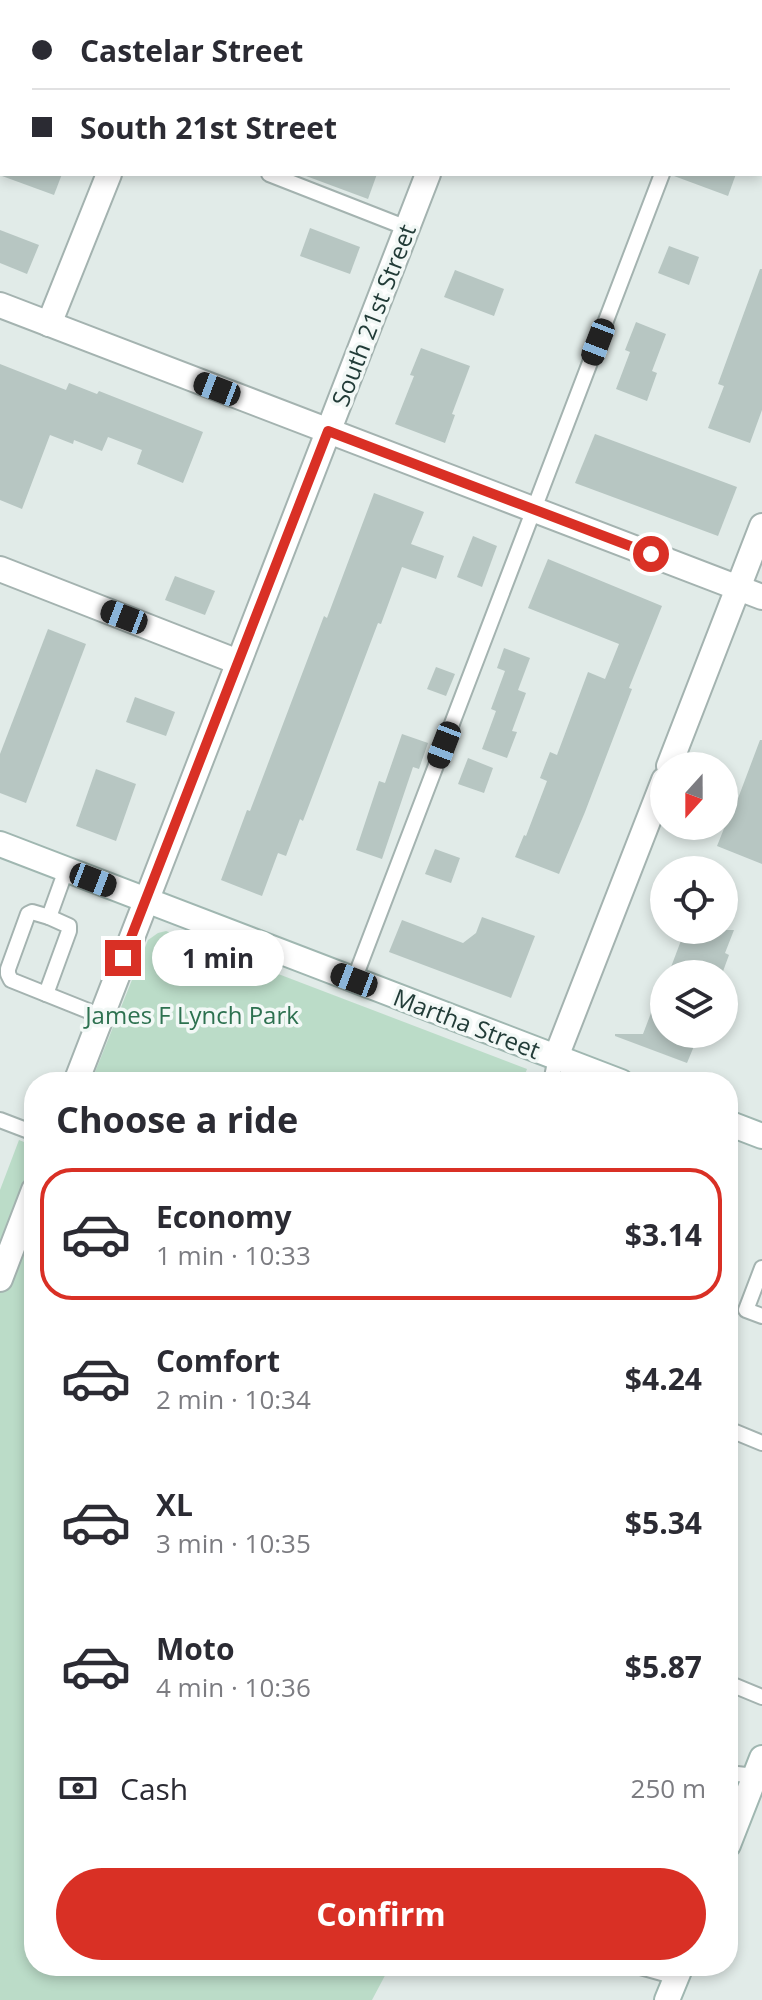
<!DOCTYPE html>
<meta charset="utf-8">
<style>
:root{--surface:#fff;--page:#f7f7f7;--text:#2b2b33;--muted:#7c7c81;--line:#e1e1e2;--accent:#d93025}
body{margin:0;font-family:"Open Sans",sans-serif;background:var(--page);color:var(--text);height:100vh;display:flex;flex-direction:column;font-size:30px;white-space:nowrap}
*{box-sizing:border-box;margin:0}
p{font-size:26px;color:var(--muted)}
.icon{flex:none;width:44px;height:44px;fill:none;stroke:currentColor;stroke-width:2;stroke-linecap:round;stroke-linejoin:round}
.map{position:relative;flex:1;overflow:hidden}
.sheet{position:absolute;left:24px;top:1072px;width:714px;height:904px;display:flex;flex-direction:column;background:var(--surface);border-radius:32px;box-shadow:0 4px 12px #0003}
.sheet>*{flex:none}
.hud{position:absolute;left:0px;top:0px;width:762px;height:176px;box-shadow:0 4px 12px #0003;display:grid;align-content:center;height:176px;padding:0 32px;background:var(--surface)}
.needle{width:52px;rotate:201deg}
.controls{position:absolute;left:650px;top:752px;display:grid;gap:16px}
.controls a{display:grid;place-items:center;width:88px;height:88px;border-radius:50%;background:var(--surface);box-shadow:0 4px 12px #0003;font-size:40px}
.end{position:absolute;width:36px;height:36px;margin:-18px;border:10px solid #d93025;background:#fff;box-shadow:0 0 0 4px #fff}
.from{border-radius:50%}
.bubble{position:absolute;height:56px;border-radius:28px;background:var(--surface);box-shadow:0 4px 12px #0003;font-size:26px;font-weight:700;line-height:56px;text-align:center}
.car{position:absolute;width:24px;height:48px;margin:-24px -12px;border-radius:10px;box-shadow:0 0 6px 2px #0007;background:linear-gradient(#222 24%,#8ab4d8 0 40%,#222 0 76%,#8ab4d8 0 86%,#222 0)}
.hud b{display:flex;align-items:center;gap:28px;height:76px;font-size:30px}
.hud b+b{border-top:2px solid var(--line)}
.hud i{width:20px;height:20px;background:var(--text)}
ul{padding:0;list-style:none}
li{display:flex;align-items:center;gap:24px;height:132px;margin:0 16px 12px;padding:0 16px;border:4px solid transparent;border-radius:32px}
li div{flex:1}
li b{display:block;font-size:30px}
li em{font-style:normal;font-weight:700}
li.current{border-color:var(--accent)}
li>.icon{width:72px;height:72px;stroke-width:1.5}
h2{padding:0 32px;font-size:36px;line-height:96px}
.pay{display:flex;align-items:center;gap:20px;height:88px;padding:0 32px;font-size:30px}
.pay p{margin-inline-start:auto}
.primary-button{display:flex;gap:16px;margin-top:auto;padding:16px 32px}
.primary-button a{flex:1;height:92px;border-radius:48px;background:var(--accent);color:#fff;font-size:32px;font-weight:700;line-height:92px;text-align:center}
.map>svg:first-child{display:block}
</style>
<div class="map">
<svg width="762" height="2000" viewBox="0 0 762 2000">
<rect width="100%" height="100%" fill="#e1ebe8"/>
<g fill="#bbdcc8">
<path d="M166 931 527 1069 522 1082H91L148 940 158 933Z"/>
<path d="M19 1140 34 1146V1966H390L372 2000H0V1190Z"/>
</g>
<g fill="#b7c6c2">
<path d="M2 174H62L54 195 2 176Z"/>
<path d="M307 174H377L368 199 306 176Z"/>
<path d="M674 174H736L728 196 674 176Z"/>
<path d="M310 228 360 247 350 274 300 256Z"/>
<path d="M0 230 39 245 27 274 0 263Z"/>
<path d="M669 246 699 257 689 285 658 273Z"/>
<path d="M760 269H762V410L750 443 708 428 724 386 718 384Z"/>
<path d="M455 270 504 289 494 316 444 297Z"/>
<path d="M636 322 666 334 652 371 657 373 647 401 616 389 630 352 625 350Z"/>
<path d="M421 348 470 366 452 414 455 415 445 443 395 424 414 376 410 375Z"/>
<path d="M0 364 66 390 69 383 97 394 99 391 203 432 183 483 137 464 142 450 108 437 102 451 74 440 73 444 50 435 22 509 0 500Z"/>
<path d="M595 434 737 487 718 536 575 483Z"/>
<path d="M374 493 424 512 411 544 444 556 436 579 402 567 381 624 378 623 303 821 300 819 286 856 278 853 262 896 221 880 247 810 250 811 324 616 327 618Z"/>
<path d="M473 536 497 546 482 587 457 577Z"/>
<path d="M548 559 662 606 629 688 632 689 585 812 559 874 515 857 524 835 526 836 547 781 540 778 550 752 557 755 588 672 605 679 619 644 528 608Z"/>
<path d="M175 576 215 591 205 615 165 600Z"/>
<path d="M48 629 86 644 26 803 0 793V754Z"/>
<path d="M504 648 530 658 518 690 526 693 512 731 517 732 507 758 482 749 496 711 491 709 505 671 497 668Z"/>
<path d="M436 667 455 674 446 696 427 689Z"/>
<path d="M135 697 175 712 166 736 126 722Z"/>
<path d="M402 734 428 743 419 769 413 767 382 859 356 850 379 781 385 783Z"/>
<path d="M760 740H762V864L717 846 729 816 731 817Z"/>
<path d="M468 758 493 768 484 793 458 784Z"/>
<path d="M96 769 136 784 116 841 76 826Z"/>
<path d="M435 849 460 858 451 883 425 874Z"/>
<path d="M482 917 535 936 511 998 389 952 402 920 463 943 476 933Z"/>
<path d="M685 930H734L725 953 729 955 722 974H689L671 967Z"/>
<path d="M662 984H664V1034H699L687 1063 615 1036V1034H643Z"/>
</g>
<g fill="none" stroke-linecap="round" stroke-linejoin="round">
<g stroke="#a4b3b0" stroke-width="18">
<g id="lane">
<path d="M728 2 729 0"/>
<path d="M0 70 2 71"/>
<path d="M269 174 407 228"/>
<path d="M66 870 49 917 32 912 28 914 8 969V974L11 980 101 1016"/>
<path d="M354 980 662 174"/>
<path d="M46 994 69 931V926L49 917"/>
<path d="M551 1082 556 1057"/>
<path d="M0 1120 34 1133"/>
<path d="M762 1268 746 1310 762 1316"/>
<path d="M728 1429 762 1443"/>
<path d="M728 1683 762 1697"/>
<path d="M728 1773 755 1776"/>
<path d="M637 1966 676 1977"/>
</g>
</g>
<g stroke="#a4b3b0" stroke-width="28">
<g id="street">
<path d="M187 2 188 0"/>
<path d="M494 2 495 0"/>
<path d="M0 305 762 597"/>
<path d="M49 324 109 174"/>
<path d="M0 569 238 662"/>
<path d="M669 766 762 526"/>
<path d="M556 1057 664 780"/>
<path d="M76 1082 428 174"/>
<path d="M0 1279 34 1190"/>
</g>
</g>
<g stroke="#a0b7b1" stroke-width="28">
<g id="secondary">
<path d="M0 844 621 1082"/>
<path d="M728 1123 762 1136"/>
<path d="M728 1845 762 1758"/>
<path d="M667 2000 681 1966"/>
</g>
</g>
<use href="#lane" stroke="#fff" stroke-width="14"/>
<use href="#street" stroke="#fff" stroke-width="24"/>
<use href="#secondary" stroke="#fff" stroke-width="24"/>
</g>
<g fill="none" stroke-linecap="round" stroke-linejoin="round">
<path stroke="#d93025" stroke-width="10" d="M123 958 328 431 651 554"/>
</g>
<g text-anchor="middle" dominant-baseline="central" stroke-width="7" stroke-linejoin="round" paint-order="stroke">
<g font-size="24" fill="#223c38" stroke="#f2f8f6">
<text transform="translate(373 315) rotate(-69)">South 21st Street</text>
<text transform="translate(467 1023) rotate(21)">Martha Street</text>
</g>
<g font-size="24" fill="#2d7150" stroke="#f2f8f6">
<text x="192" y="1014">James F Lynch Park</text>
</g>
</g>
</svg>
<div class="controls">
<a><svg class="needle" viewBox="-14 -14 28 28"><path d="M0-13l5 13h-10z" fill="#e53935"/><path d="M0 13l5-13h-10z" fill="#7c7c81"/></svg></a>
<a><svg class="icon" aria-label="locate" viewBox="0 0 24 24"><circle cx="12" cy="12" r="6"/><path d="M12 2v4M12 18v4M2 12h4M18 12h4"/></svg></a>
<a><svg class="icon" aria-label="layers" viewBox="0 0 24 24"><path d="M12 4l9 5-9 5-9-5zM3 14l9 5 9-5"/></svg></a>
</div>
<i class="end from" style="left:651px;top:554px"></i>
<i class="end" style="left:123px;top:958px"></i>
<div class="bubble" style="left:152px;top:930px;width:132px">1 min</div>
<i class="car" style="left:598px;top:342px;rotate:201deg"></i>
<i class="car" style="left:217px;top:389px;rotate:291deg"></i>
<i class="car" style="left:124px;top:617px;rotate:291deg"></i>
<i class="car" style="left:444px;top:745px;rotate:201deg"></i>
<i class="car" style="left:93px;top:880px;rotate:111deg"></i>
<i class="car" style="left:354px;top:980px;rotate:291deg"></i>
<div class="hud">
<b><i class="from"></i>Castelar Street</b>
<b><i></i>South 21st Street</b>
</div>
<section class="sheet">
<h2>Choose a ride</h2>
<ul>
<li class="current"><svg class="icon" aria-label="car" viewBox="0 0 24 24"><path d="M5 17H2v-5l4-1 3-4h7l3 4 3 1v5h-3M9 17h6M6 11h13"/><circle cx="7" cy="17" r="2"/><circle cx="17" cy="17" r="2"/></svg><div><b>Economy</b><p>1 min · 10:33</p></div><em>$3.14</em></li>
<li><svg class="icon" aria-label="car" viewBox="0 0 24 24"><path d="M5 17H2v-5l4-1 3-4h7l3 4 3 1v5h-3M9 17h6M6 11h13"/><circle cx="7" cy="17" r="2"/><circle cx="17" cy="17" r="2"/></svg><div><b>Comfort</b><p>2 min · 10:34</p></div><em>$4.24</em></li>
<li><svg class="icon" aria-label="car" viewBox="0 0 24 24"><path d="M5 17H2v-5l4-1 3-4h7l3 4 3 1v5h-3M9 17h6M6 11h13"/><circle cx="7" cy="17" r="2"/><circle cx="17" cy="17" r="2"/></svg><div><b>XL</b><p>3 min · 10:35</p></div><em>$5.34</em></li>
<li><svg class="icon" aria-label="car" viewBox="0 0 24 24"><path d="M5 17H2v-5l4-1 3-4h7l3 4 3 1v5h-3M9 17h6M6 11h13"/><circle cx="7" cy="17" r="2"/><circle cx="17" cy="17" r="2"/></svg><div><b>Moto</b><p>4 min · 10:36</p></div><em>$5.87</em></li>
</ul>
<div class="pay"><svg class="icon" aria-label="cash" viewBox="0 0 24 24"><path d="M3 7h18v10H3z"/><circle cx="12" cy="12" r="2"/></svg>Cash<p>250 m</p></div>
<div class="primary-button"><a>Confirm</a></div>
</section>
</div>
